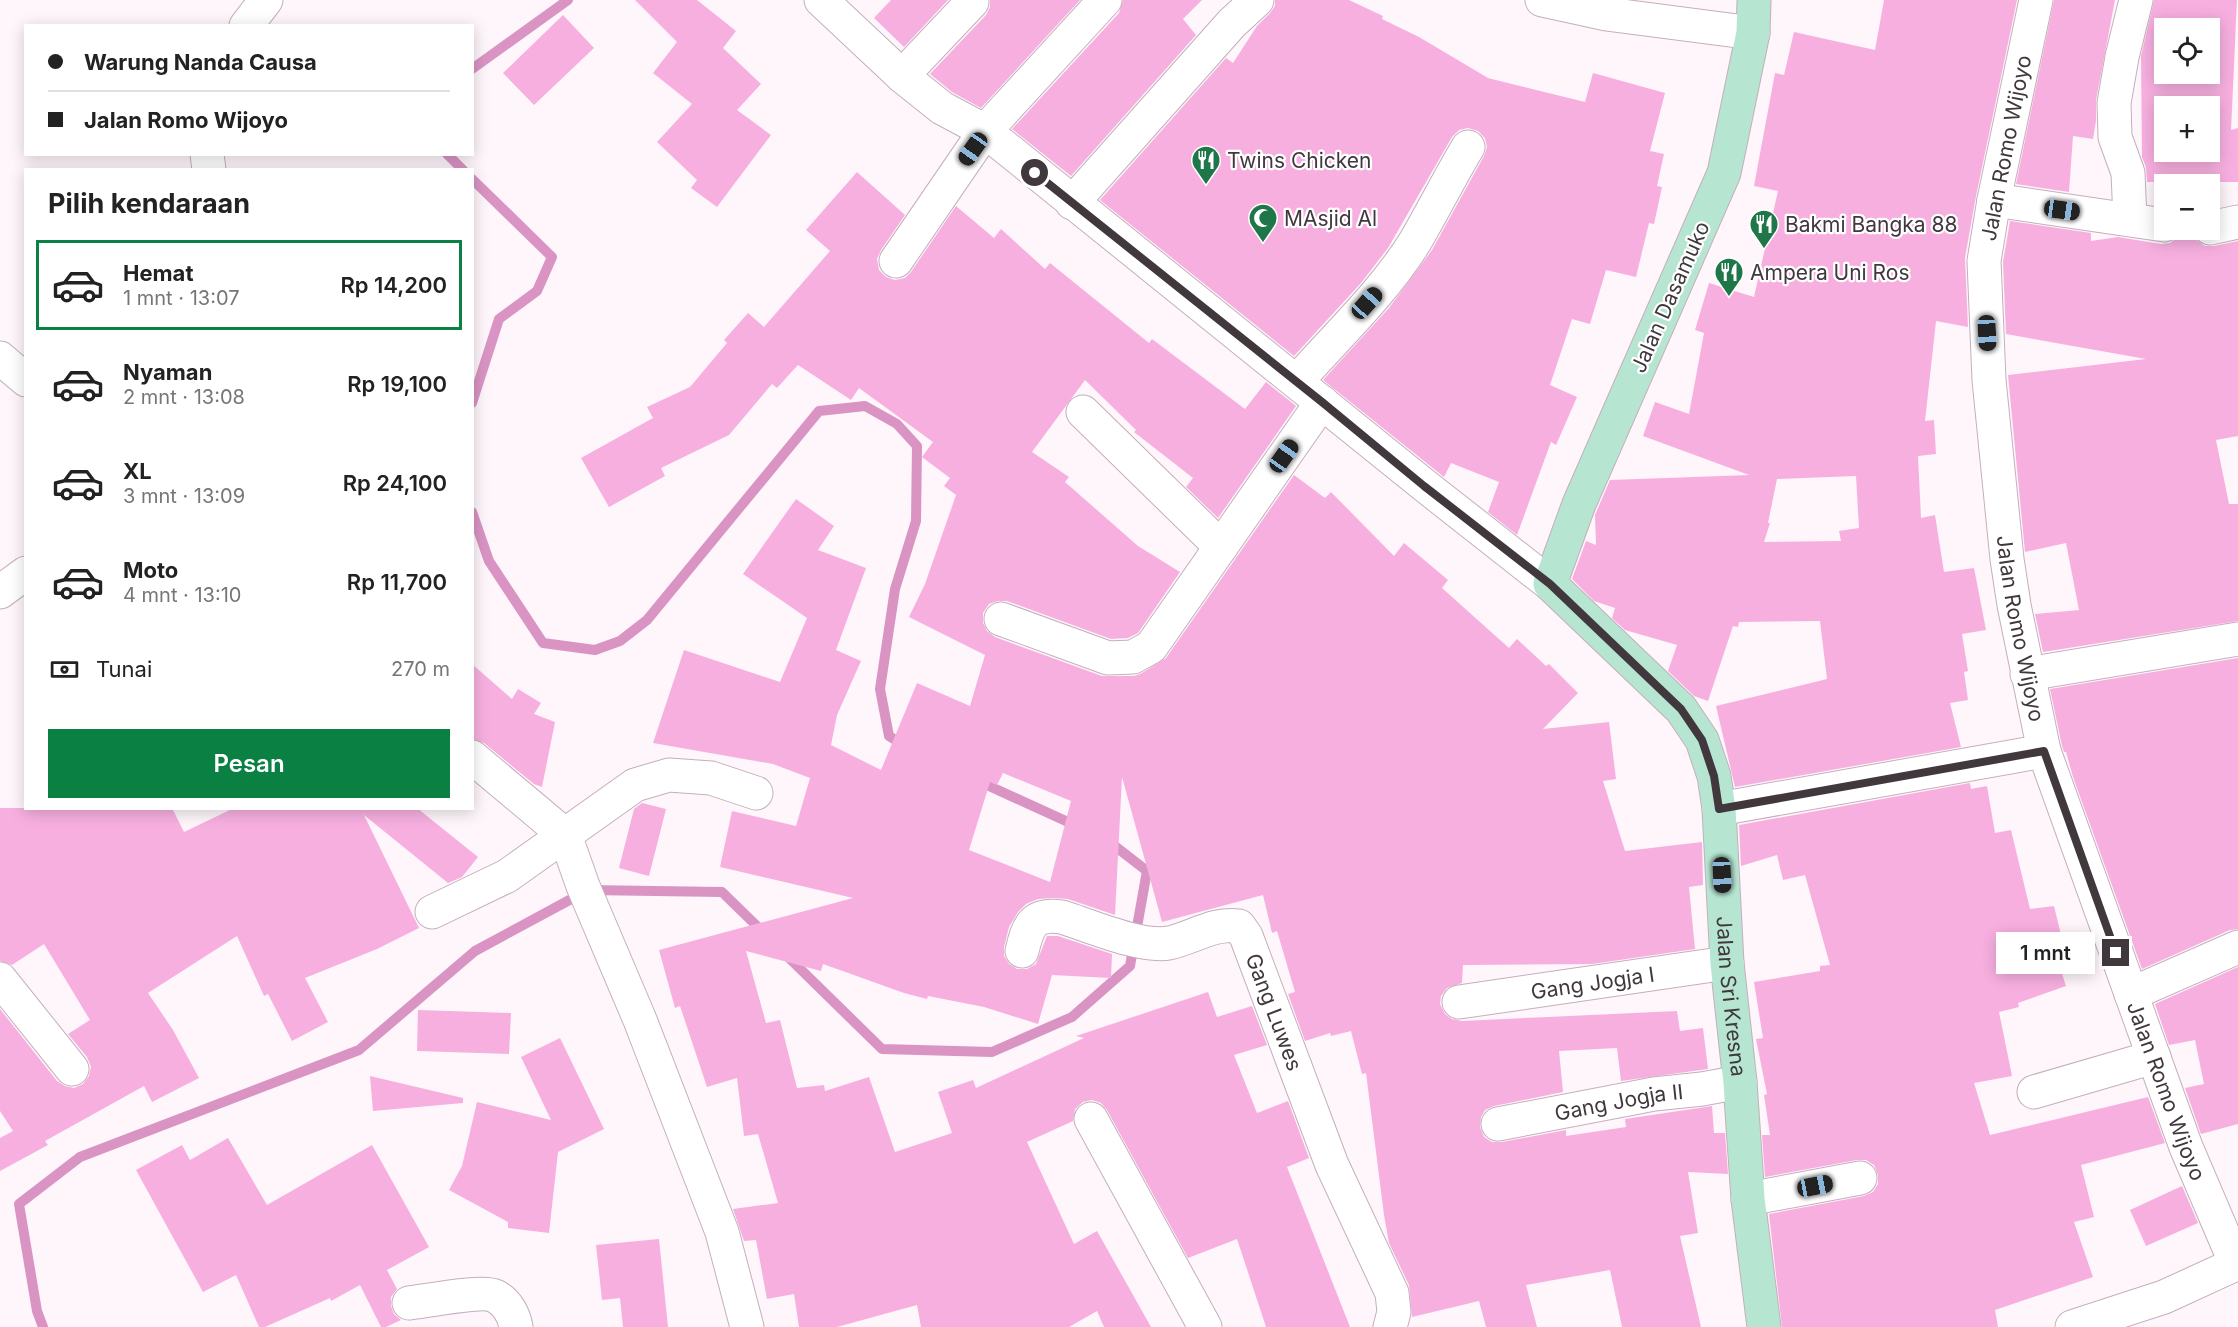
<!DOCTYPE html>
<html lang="id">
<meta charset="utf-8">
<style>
:root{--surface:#fff;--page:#f2f2f2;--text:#222;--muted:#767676;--line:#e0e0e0;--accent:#0b8043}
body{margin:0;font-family:Inter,sans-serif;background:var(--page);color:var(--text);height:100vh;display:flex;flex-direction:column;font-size:22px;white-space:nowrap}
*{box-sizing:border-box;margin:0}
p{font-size:20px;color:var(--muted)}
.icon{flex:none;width:33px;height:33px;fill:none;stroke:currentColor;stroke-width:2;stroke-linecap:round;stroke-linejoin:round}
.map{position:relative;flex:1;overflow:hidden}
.details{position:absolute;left:24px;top:168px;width:450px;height:642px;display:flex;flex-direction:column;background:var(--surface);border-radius:0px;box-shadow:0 3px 15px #0003}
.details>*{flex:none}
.guide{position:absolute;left:24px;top:24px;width:450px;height:132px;border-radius:0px;box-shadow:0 3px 15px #0003;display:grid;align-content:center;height:132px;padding:0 24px;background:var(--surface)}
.fabs{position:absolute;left:2154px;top:18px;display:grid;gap:12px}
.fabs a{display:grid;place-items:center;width:66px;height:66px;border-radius:0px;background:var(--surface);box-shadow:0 3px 15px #0003;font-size:30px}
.end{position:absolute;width:27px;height:27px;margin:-14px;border:8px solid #41383e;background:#fff;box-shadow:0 0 0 3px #fff}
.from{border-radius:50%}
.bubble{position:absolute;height:42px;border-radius:0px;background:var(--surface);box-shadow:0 3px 15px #0003;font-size:20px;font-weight:600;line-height:42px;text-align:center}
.car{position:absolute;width:18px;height:36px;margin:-18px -9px;border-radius:8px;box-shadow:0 0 4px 2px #0007;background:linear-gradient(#222 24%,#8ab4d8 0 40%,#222 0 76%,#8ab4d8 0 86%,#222 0)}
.guide b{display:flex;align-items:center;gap:21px;height:57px;font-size:22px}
.guide b+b{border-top:2px solid var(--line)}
.guide i{width:15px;height:15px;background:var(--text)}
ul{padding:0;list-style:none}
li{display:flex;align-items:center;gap:18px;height:90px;margin:0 12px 9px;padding:0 12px;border:3px solid transparent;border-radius:0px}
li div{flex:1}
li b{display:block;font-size:22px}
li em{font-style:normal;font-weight:600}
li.selected{border-color:var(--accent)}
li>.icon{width:54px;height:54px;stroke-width:1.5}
h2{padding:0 24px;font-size:27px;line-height:72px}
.pay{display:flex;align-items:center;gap:15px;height:66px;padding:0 24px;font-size:22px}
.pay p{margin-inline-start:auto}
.cta{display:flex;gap:12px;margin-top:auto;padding:12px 24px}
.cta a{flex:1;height:69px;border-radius:0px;background:var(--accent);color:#fff;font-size:24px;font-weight:600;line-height:69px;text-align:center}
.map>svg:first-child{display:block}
</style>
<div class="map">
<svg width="2238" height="1327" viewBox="0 0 2238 1327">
<rect width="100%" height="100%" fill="#fef6fb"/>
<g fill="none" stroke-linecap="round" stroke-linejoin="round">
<g stroke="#da94c4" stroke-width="10">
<path d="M472 69 568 0"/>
<path d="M447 154 463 170"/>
<path d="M472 179 552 257 537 291 499 319 472 403"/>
<path d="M472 512 489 561 543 643 595 650 620 641 647 620 819 411 865 406 897 424 917 446 916 521 895 589 880 689 889 736 905 746"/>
<path d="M976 780 1079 827"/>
<path d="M785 954 882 1049 992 1052 1072 1017 1130 966 1147 871 1107 840"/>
<path d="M43 1327 37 1311 19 1204 80 1157 359 1050 475 951 588 890 722 892 764 933"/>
</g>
</g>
<g fill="#f7afe0" fill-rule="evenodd">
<path d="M635 0H697L736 31 723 48 761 84 737 110 771 135 717 207 691 188 697 180 657 142 692 104 653 73 677 42Z"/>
<path d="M891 0H948L904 47 874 18Z"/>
<path d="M990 0H1080L981 108 952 92 930 74 986 15 990 7Z"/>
<path d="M1123 0H1202L1183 19 1196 35 1071 176 1012 129 1119 13Z"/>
<path d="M1275 0H1349L1383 16 1382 19 1419 37 1488 78 1585 102 1593 73 1665 93 1650 151 1664 154 1657 186 1662 187 1654 224 1649 223 1636 277 1606 270 1590 324 1572 319 1550 385 1577 397 1556 445 1551 442 1517 535 1488 512 1499 482 1451 463 1444 477 1323 380 1389 308 1432 250 1484 156 1487 147 1485 138 1478 131 1468 128 1459 130 1452 137 1388 248 1361 283 1294 356 1100 200 1226 58 1233 63 1257 26 1270 13 1275 6Z"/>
<path d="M1884 0H2017L1976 196 1965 258 1968 327 1936 321 1925 421 1934 420 1936 454 1918 456 1921 518 1935 515 1944 572 1974 568 1986 630 1962 634 1968 671 1964 672 1968 700 1950 703 1961 747 1735 787 1716 706 1827 679 1820 621 1739 622 1738 627 1733 626 1708 701 1694 696 1668 671 1677 645 1625 630 1612 618 1615 608 1594 601 1572 579 1586 541 1596 545 1595 515 1610 480 1749 475 1643 436 1655 402 1689 414 1704 333 1695 330 1709 283 1754 297 1778 191 1754 186 1775 73 1784 75 1794 32 1875 50ZM1856 476 1859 528 1839 531 1841 541 1764 542 1770 523H1768L1777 479Z"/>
<path d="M2054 0H2115L2096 100V121L2093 139 2073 136 2069 192 2016 184Z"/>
<path d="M2154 0H2237L2231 130 2238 128V182H2147L2146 167 2142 157 2141 56ZM2164 28H2210V74H2164ZM2164 106H2210V152H2164Z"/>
<path d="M563 15 594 48 534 105 503 73Z"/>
<path d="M857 172 905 215 881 250 877 259 879 270 886 277 895 280 905 278 911 272 956 206 994 238 1001 229 1045 269 1050 263 1149 343 1152 339 1245 409 1266 382 1296 406 1218 518 1186 487 1193 478 1134 432 1136 430 1085 380 1032 452 1069 477 1065 482 1138 546 1180 572 1138 633 1128 638 1111 639 1007 601H998L989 604 983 613V623L987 631 995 637 1102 676H1134L1142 673 1166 658 1294 475 1325 498 1331 492 1394 556 1404 543 1448 580 1442 588 1509 648 1517 639 1546 666 1549 664 1578 693 1543 729 1609 722 1616 779 1603 781 1625 851 1702 842 1703 885 1689 887 1695 949 1592 964 1463 965 1462 983 1447 988 1441 996 1440 1004 1445 1014 1452 1019 1462 1021 1677 1011 1680 1031 1703 1028 1708 1069 1621 1081 1617 1048 1559 1051 1563 1092 1494 1106 1485 1110 1481 1117 1480 1127 1484 1137 1492 1142H1502L1566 1130V1136L1626 1127 1625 1119 1712 1106 1714 1133H1725L1728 1174 1688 1172 1698 1233 1680 1236 1701 1327H1622L1610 1270 1526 1285 1537 1327H1486L1479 1301 1412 1317 1409 1285 1389 1243 1384 1215 1366 1073 1362 1074 1351 1031 1331 1036 1330 1033 1305 1041 1288 994 1295 992 1277 931 1272 933 1263 895 1162 922 1122 777 1115 915 1068 899 1053 898 1038 899 1026 904 1018 912 1009 927 1004 947V956L1009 964 1017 969H1027L1036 964 1047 936H1058L1112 954 1111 978 1052 975 1038 1024 984 1007 928 996 927 999 904 993 823 964 821 971 746 951 766 1023 780 1020 797 1088 824 1085 825 1091 869 1077 895 1152 952 1133 938 1092 973 1080 976 1088 1084 1038 1076 1036 1208 992 1217 1017 1252 1006 1267 1045 1234 1055 1257 1113 1288 1101 1309 1158 1287 1167 1350 1327H1266L1237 1239 1188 1258 1107 1110 1101 1103 1092 1100 1083 1102 1075 1109 1073 1121 1027 1142 1074 1244 1097 1231 1151 1327H1104L1097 1311 1069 1327H921L917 1305 837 1327H799L794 1294 767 1299 756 1240 744 1241 733 1209 778 1203 758 1134 744 1136 737 1078 707 1087 680 1006 675 1008 659 950 853 898 720 867 732 811 796 826 810 778 773 764 653 743 684 650 780 682 807 618 743 574 796 499 834 526 818 550 866 568 836 650 861 661 837 715 831 745 881 770 917 683 970 706 985 655 909 617 925 584 956 495 944 486 950 478 922 457 933 442 859 388 851 400 798 365 777 388 772 384 729 435 661 468 665 476 609 507 581 458 653 418 647 407 690 387 727 343 724 340 748 313 764 327 830 251 806 230ZM1003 773 1071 801 1050 882 969 850 990 782 997 785Z"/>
<path d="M2010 221 2091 233V241L2118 237 2161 244 2170 243 2178 237 2182 230H2192L2196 240 2205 246H2214L2238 241V436L2216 440 2229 504H2238V621L2043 652 2035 614 2079 610 2066 543 2025 552 2008 375 2146 359 2006 334 2003 262Z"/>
<path d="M2238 658V929L2230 930 2142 969 2073 777 2066 752H2064L2062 746 2050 689Z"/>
<path d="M472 664 512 699 518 689 541 703 534 714 555 722 542 787 534 784 484 743 472 739Z"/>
<path d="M1970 783 1971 789 1987 786 1995 833 2011 830 2030 909 2054 906 2064 947 2054 949 2066 986 2018 1003 2019 1007 1999 1012 2012 1076 1974 1083 1990 1135 2148 1097 2165 1143 2081 1165 2094 1217 2074 1222 2093 1277 1995 1310 1998 1327H1782L1769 1214 1864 1196 1873 1192 1878 1184V1175L1874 1165 1866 1160H1857L1765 1177 1762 1135H1770L1764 1095 1767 1094 1756 1039 1763 1038 1754 982 1820 971V966L1830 965 1805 875 1783 880 1777 855 1741 866 1739 825Z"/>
<path d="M642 803 666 809 649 876 619 868 634 809Z"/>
<path d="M0 808H172L184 832 234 808H417L478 857 462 877 448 883 364 815 419 928 377 949 305 978 328 1022 292 1041 268 994 264 996 237 936 148 993 173 1030 199 1078 152 1102 144 1086 45 1141 48 1145 0 1171V1138L13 1131 0 1111V1009L57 1081 65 1086 74 1088 83 1084 89 1076 91 1067 87 1057 68 1034 90 1020 44 944 12 965 0 961Z"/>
<path d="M2238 967V1124L2201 1134 2185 1088 2204 1084 2195 1040 2169 1045 2155 1004Z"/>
<path d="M418 1010 511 1013 509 1054 417 1051Z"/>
<path d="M560 1038 604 1129 558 1152 549 1233 508 1228V1222L449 1190 462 1166 477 1102 551 1120 521 1057Z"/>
<path d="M370 1076 463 1098V1103L373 1111Z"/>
<path d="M228 1138 267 1205 372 1145 429 1247 387 1270 397 1289 391 1297V1306L394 1314 401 1320 386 1327H381L360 1285 331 1301 330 1298 265 1327H259L236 1275 203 1292 136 1170 182 1145 190 1160Z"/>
<path d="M2182 1186 2198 1223 2146 1246 2130 1210Z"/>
<path d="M659 1239 668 1327H623L620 1298 602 1300 596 1245Z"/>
</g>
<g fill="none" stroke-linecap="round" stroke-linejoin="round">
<g stroke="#c4afbc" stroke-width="35">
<g id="street">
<path d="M821 0 902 76 942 108 985 131 1424 485 1550 584"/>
<path d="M1542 0 1606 14 1753 33"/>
<path id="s1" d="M2036 0 1994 200 1984 261 1989 380 2007 559 2014 605 2044 751 2186 1147 2236 1264"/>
<path d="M246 26 266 0"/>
<path d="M902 76 972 2"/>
<path d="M207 154 209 170"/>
<path d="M1994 200 2164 225"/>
<path d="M1072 203 1232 23 1257 0"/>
<path d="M2130 219 2128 173 2115 137 2114 103 2122 57 2136 0"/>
<path d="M2210 228 2238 222"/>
<path d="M896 261 985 131 1105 0"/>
<path d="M0 358 26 380"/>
<path d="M1297 381C1336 337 1385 291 1416 240 1434 209 1450 177 1468 147"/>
<path d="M1083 412 1221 547"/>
<path d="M0 592 26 573"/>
<path d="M1001 619 1108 658 1133 657 1151 647 1322 402"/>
<path d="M2027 674 2238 639"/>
<path d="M472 757 565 835 583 886 640 1020 722 1232 747 1327"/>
<path d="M1719 809 2044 751"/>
<path d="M432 912 507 876 635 785 669 775 711 778 756 793"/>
<path id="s2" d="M1022 951C1028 926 1032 913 1062 917 1090 926 1141 948 1169 943 1192 938 1215 922 1239 926L1246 936 1332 1165 1392 1293 1394 1312 1390 1327"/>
<path d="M0 979 72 1069"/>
<path d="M2131 994 2238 947"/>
<path id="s3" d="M1459 1002 1727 963"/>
<path d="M2034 1092 2154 1057"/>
<path d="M1091 1119 1205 1327"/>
<path id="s4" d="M1498 1124 1654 1094 1702 1089 1740 1082"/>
<path d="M1748 1199 1860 1178"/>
<path d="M409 1303C426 1301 483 1290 495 1296 507 1302 514 1315 516 1327"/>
<path d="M2072 1327 2164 1297 2236 1264"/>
</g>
</g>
<g stroke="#c4afbc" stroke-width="35">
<g id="secondary">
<path id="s5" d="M1754 0 1753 33 1724 173 1579 504 1550 584 1681 709 1702 740 1714 776 1719 809 1727 963 1740 1082 1748 1199 1764 1327"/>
</g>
</g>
<use href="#street" stroke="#fff" stroke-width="33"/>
<use href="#secondary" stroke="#b6e5d1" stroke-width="33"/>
</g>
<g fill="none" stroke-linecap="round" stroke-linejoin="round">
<path stroke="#41383e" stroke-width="8" d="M1035 173 1322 402 1424 486 1550 584 1681 709 1702 740 1714 776 1719 809 2044 751 2116 953"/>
</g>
<defs>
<g id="restaurant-pin" transform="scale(1.5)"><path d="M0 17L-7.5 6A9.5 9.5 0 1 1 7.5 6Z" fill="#1f7649" stroke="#fff"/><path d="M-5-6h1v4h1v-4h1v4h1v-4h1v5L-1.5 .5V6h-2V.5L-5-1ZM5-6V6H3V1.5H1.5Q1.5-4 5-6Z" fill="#fff"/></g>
<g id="mosque-pin" transform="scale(1.5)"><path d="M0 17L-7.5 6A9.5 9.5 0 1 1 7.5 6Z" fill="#1f7649" stroke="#fff"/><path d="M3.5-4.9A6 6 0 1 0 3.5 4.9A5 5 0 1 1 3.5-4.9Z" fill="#fff"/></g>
</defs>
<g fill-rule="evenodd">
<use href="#restaurant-pin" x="1206" y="160"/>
<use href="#mosque-pin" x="1263" y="218"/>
<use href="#restaurant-pin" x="1764" y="224"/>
<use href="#restaurant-pin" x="1729" y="272"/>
</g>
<g text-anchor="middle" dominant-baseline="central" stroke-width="4.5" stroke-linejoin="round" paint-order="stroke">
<g font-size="21" fill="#41383e" stroke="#fff">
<text transform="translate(2006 148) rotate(-79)">Jalan Romo Wijoyo</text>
<text transform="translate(1670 297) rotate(-66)">Jalan Dasamuko</text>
<text stroke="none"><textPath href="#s1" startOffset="636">Jalan Romo Wijoyo</textPath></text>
<text stroke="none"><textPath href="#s3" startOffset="135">Gang Jogja I</textPath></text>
<text stroke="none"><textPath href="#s5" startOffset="1100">Jalan Sri Kresna</textPath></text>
<text stroke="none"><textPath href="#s2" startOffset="338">Gang Luwes</textPath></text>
<text stroke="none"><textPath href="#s1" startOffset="1122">Jalan Romo Wijoyo</textPath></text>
<text stroke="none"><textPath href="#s4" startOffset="123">Gang Jogja II</textPath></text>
</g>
<g font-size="21" fill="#41383e" stroke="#fff" text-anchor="start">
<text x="1227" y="160">Twins Chicken</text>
<text x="1284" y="218">MAsjid Al</text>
<text x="1785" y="224">Bakmi Bangka 88</text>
<text x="1750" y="272">Ampera Uni Ros</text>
</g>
</g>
</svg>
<div class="fabs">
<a><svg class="icon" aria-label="locate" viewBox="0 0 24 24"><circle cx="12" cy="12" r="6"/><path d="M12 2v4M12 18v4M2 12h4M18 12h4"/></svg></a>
<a>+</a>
<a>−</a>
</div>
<i class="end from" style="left:1035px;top:173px"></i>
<i class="end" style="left:2116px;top:953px"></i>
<div class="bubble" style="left:1996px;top:932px;width:99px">1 mnt</div>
<i class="car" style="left:973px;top:149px;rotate:215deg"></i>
<i class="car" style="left:2062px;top:210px;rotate:98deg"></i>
<i class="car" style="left:1367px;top:303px;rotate:42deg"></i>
<i class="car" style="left:1987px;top:333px;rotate:177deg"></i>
<i class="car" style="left:1284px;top:456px;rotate:35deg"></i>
<i class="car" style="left:1722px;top:875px;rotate:177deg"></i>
<i class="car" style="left:1815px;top:1186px;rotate:79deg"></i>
<div class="guide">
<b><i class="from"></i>Warung Nanda Causa</b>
<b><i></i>Jalan Romo Wijoyo</b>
</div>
<section class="details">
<h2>Pilih kendaraan</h2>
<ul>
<li class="selected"><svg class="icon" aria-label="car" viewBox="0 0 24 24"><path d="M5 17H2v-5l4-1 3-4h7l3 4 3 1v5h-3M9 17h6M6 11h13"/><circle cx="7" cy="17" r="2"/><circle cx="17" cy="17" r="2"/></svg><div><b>Hemat</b><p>1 mnt · 13:07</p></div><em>Rp 14,200</em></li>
<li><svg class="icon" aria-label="car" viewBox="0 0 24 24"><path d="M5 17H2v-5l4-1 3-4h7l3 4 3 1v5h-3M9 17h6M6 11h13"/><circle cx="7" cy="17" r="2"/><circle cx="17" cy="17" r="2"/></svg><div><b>Nyaman</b><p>2 mnt · 13:08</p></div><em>Rp 19,100</em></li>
<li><svg class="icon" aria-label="car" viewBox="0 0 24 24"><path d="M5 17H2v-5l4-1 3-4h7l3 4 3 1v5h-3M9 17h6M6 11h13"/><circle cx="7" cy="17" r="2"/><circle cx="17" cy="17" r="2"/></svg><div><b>XL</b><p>3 mnt · 13:09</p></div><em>Rp 24,100</em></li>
<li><svg class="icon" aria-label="car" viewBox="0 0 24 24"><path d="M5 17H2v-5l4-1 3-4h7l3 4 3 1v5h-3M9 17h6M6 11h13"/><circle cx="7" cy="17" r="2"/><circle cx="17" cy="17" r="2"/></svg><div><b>Moto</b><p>4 mnt · 13:10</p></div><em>Rp 11,700</em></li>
</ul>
<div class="pay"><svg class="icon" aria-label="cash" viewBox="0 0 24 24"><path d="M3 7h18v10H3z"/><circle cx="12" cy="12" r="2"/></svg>Tunai<p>270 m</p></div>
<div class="cta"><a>Pesan</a></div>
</section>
</div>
